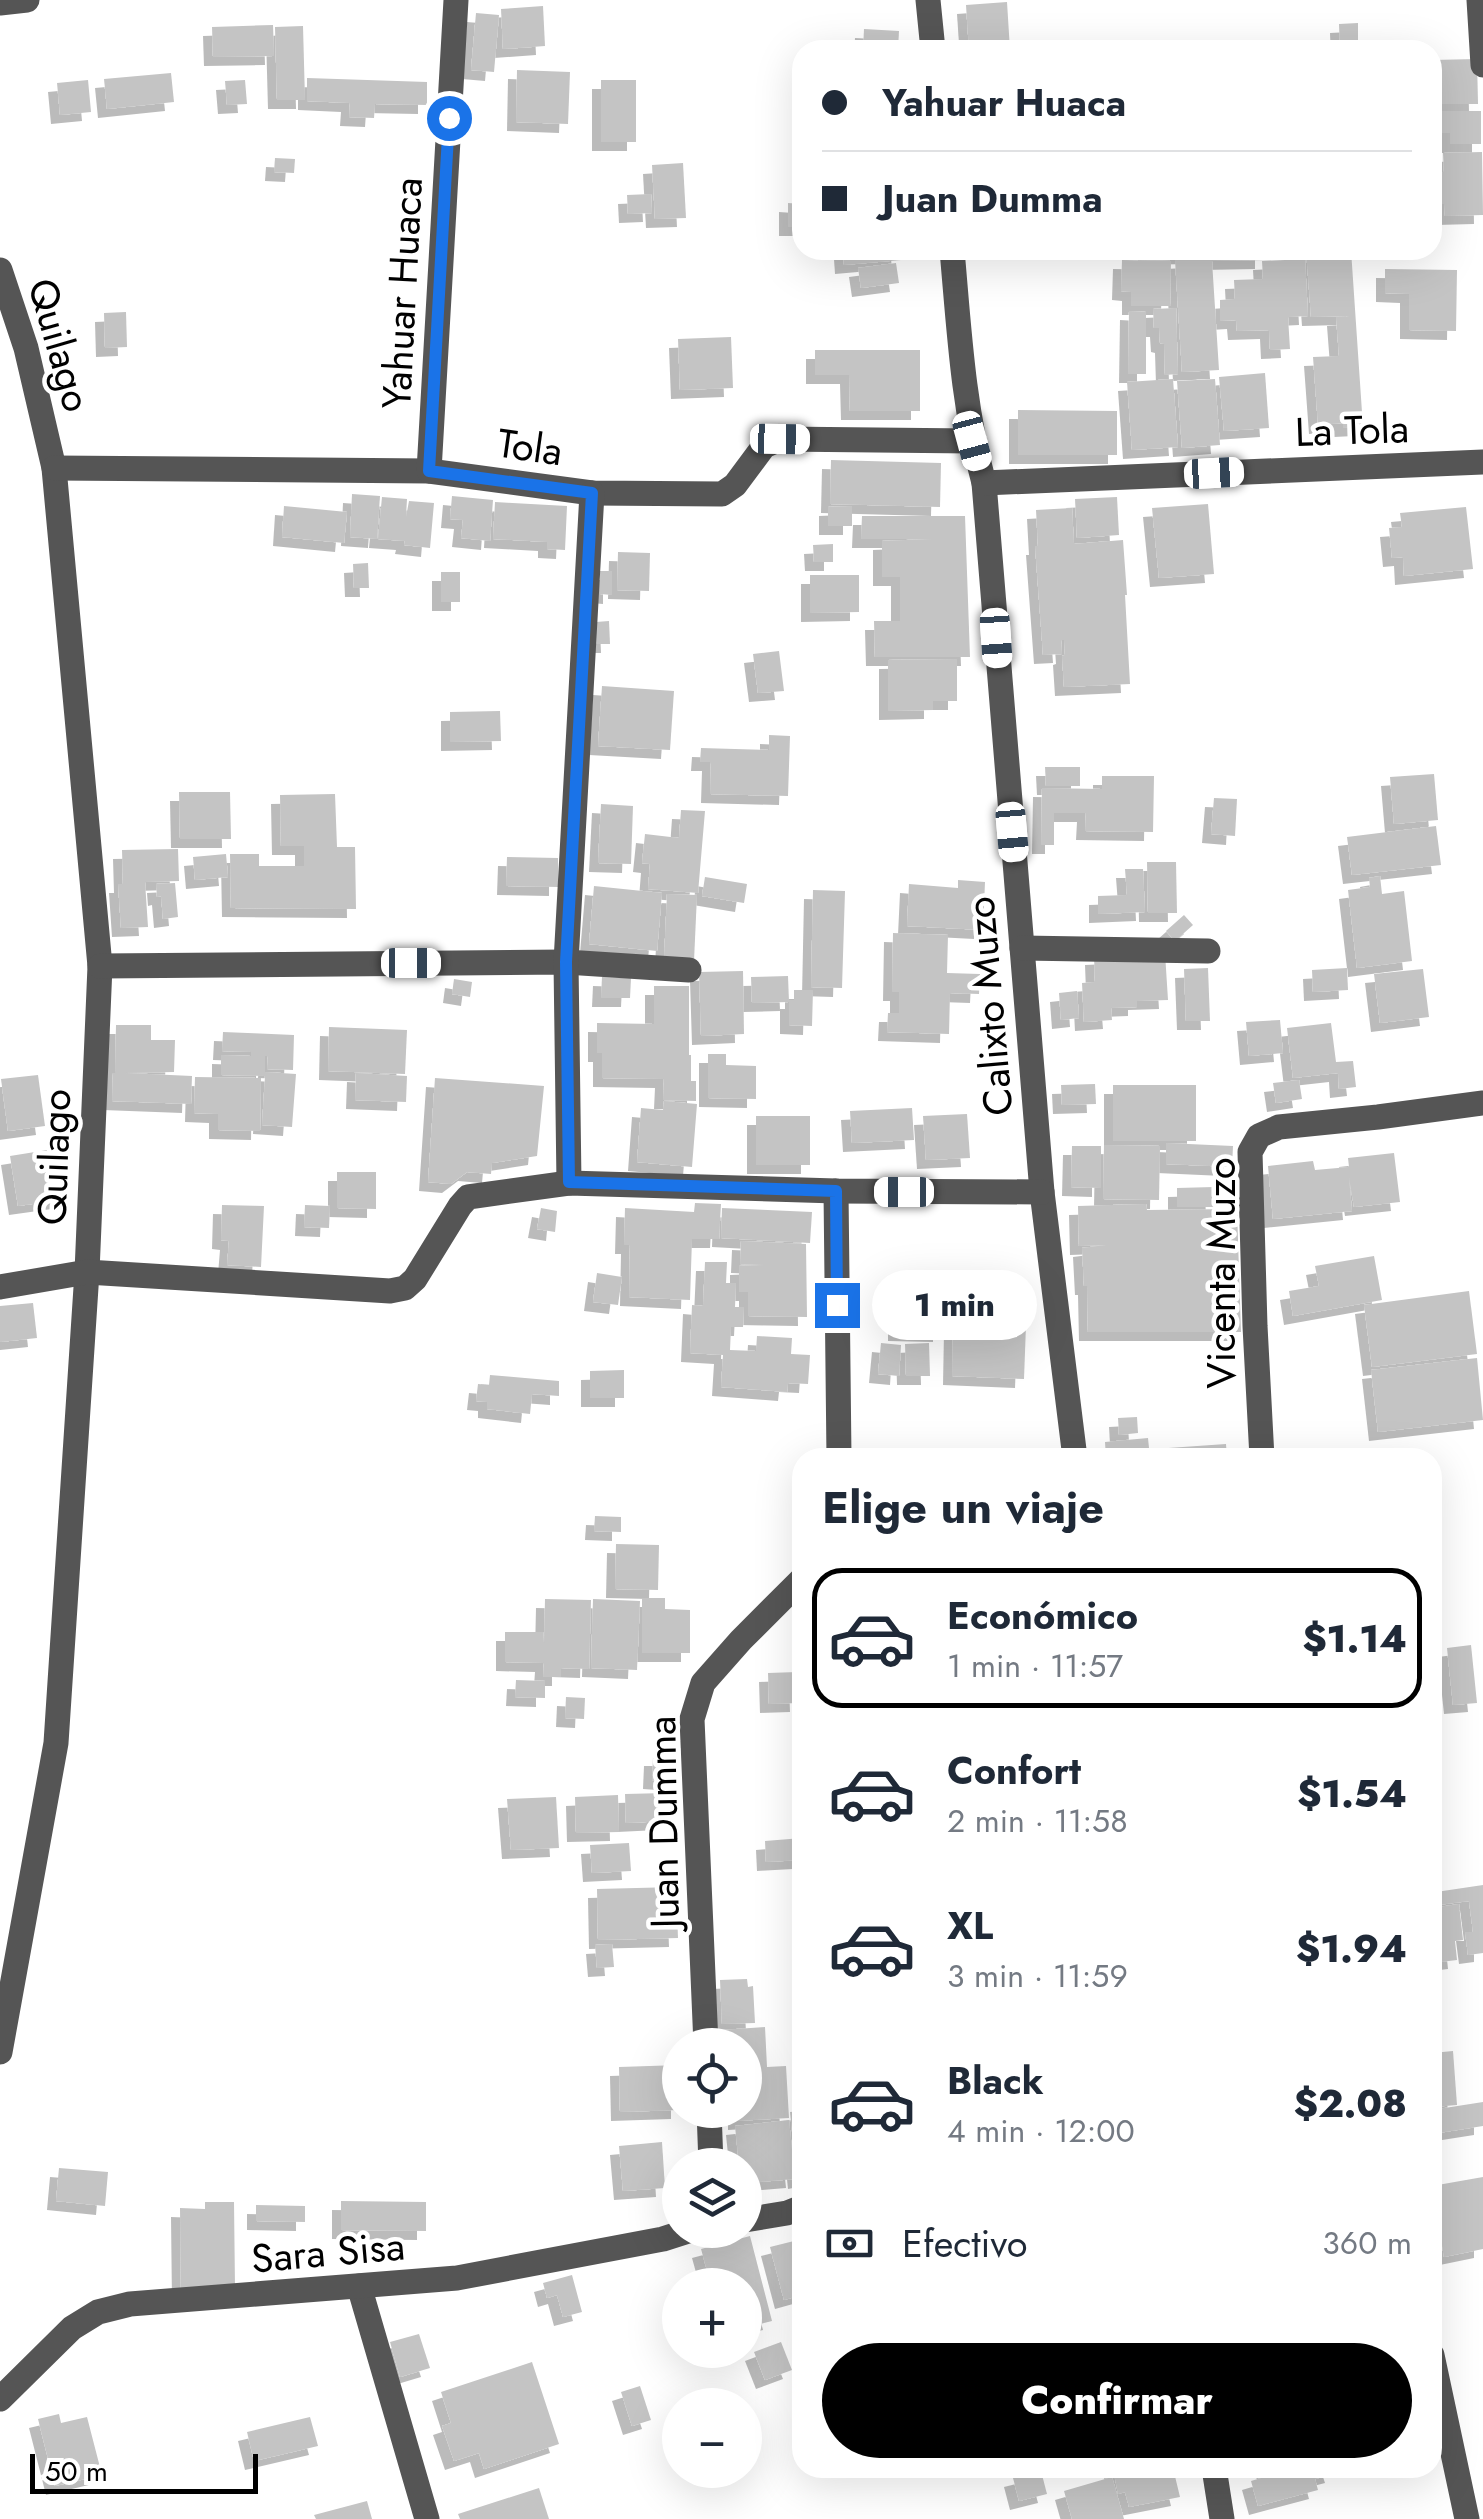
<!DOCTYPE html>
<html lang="es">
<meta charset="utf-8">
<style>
:root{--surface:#fff;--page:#f2f2f3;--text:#1f2937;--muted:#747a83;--line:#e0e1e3;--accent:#000}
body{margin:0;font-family:Jost,sans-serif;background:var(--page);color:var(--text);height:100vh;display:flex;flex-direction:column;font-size:38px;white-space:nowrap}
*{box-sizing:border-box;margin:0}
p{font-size:32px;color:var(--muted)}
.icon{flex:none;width:55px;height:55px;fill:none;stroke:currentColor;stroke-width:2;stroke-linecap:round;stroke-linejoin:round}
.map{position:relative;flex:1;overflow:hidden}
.sheet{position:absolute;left:792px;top:1448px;width:650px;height:1030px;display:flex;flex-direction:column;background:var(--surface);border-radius:30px;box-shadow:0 10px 40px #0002}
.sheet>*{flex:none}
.hud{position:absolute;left:792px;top:40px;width:650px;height:220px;border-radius:30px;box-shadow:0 10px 40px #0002;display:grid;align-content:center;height:220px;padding:0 30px;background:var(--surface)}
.controls{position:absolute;left:662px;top:2028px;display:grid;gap:20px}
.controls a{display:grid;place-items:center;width:100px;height:100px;border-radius:50%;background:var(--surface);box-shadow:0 10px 40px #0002;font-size:50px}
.scale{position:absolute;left:30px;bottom:25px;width:228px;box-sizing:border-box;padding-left:10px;border:5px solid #000;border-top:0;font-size:28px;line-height:35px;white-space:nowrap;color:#000;-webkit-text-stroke:8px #fff;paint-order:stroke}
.end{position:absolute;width:45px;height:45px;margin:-22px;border:12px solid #1a73e8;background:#fff;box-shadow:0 0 0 5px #fff}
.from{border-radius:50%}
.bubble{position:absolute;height:70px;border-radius:35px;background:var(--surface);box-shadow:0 10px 40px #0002;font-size:32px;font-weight:800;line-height:70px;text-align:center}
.car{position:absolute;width:30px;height:60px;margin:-30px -15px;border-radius:12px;box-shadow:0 0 8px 2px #0007;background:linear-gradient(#fff 24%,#345 0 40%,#fff 0 76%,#345 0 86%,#fff 0)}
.hud b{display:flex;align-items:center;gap:35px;height:95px;font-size:38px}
.hud b+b{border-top:2px solid var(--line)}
.hud i{width:25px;height:25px;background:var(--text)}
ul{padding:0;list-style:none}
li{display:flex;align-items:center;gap:30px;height:140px;margin:0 20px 15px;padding:0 10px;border:5px solid transparent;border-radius:30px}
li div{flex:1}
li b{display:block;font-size:38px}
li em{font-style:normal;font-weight:800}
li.selected{border-color:var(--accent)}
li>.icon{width:90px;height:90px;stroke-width:1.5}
h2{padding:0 30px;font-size:45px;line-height:120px}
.pay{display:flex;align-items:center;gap:25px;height:110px;padding:0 30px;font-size:38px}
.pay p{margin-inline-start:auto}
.action{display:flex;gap:20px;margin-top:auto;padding:20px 30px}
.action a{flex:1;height:115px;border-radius:60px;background:var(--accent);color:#fff;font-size:40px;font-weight:800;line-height:115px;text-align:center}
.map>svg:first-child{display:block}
</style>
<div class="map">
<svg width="1483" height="2519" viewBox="0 0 1483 2519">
<defs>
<filter id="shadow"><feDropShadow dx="-9" dy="9" stdDeviation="0" flood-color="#0004"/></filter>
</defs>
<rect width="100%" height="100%" fill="#fff"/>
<g fill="#c4c4c4" filter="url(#shadow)">
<path d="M1007 2 1010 50H969L966 5Z"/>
<path d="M543 6 545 46 503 49 501 9Z"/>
<path d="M476 13 499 15 494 72 471 70Z"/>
<path d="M1358 23V50H1340L1339 24Z"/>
<path d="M273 25 274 56 213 57 212 27Z"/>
<path d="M303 26 305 100H277L275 27Z"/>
<path d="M864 29 899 31 898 50H863Z"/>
<path d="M1477 59 1478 104H1432V60Z"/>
<path d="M517 70 570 72 568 124 516 122Z"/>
<path d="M171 73 174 102 107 109 104 79Z"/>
<path d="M307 78 427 82V105L375 104 374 118 349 117 350 103 307 101Z"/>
<path d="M88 80 91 112 60 115 57 83Z"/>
<path d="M245 80 247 104 227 105 225 81Z"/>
<rect x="601" y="80" width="35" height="62"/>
<path d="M1432 111H1481V144H1450V133H1432Z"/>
<path d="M1482 152 1483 215 1445 216 1444 204H1439L1438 184H1432V172H1444L1443 153Z"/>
<path d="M275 158 295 159 294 173 274 172Z"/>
<path d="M683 163 686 218 655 219 652 165Z"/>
<path d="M651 194 652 213 628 214 627 195Z"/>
<path d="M788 203 802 204V227H788Z"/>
<path d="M843 250H900L901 260 844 265Z"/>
<path d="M1147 250H1196L1197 255 1147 256Z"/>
<path d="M1213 250H1264V260L1212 261 1219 370 1182 372 1175 260 1213 258Z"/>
<path d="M1306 250H1351L1363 427 1343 428V423L1318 425 1313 357 1339 356 1336 317 1349 316 1311 317Z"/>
<path d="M1305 259 1308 316 1288 317 1290 349 1270 350 1269 330 1237 331 1236 320 1220 321V300L1235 299 1234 280 1263 279 1262 261Z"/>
<path d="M1122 260 1171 261 1170 306H1131V292L1121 291Z"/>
<path d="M896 263 899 283 861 288 858 268Z"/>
<path d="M1385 269 1457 270 1456 331 1409 330V294L1385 293Z"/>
<path d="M1176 308 1178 374 1165 375 1164 344 1160 343 1159 328H1154L1153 309Z"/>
<path d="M1129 311 1146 312V374H1128Z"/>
<path d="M126 312 127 347 105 348 104 313Z"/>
<path d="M731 337 733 388 680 390 678 339Z"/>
<path d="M815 350H920V411H850L849 375H815Z"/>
<path d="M1265 373 1269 428 1224 431 1219 377Z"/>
<path d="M1173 379 1178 447 1132 450 1127 382Z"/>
<path d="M1215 379 1220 445 1182 448 1177 381Z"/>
<path d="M1018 410 1117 411V455H1018Z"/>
<path d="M831 460 941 463 940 507 830 504Z"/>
<path d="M352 494 380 496 377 539 350 537Z"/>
<path d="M452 496 493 500 490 541 461 538 463 520 450 519Z"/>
<path d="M382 497 407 499 406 517 409 501 434 503 430 548 404 545 405 541 378 539Z"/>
<path d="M1117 497 1119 535 1077 538 1075 499Z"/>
<path d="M495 502 567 506 565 550 547 549V542L493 539Z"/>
<path d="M1208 504 1214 574 1159 578 1152 508Z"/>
<path d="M284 506 347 512 344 543 282 537Z"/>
<path d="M852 506V526H828V507Z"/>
<path d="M1466 507 1473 569 1404 576 1403 557 1392 558 1389 528 1402 527 1400 513Z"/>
<path d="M1072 508 1074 544 1123 540 1127 595H1125L1130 684 1064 687 1062 656 1065 655 1064 640H1061L1062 654 1043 655 1035 546H1038L1036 510Z"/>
<path d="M862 516H965L970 657H875L874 621H900V577H882V541L931 539H861Z"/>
<path d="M833 544V562H814L813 545Z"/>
<path d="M618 552 650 553 649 591 617 590Z"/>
<path d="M368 563 369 588H354L353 564Z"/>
<path d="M600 571H612V595L600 594Z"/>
<rect x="441" y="572" width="19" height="30"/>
<path d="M810 575H859V612L810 613Z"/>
<path d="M609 621 610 644H597L596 622Z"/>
<path d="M779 651 784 691 758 693 753 654Z"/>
<path d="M957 659V701H933V710L888 711V660Z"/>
<path d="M602 686 674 691 670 750 598 746Z"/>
<path d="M500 711 501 741 450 742V712Z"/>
<path d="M769 735 790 736 788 796 710 794 711 762H700L701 748 769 750Z"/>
<path d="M1045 767H1080V786H1046Z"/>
<path d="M1434 774 1438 820 1394 824 1390 777Z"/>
<path d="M1102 776H1154L1153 832 1085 831 1086 813H1054V845H1041L1042 788 1102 789Z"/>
<path d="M179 792H230L231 839H180Z"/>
<path d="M335 794 337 847H355L356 909 231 908 230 854H259V866H304V846H281L280 795Z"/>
<path d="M1214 798 1237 799 1235 836 1211 834Z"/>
<path d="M601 804 633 806 631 864 598 863Z"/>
<path d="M681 810 705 811 698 893 648 889 650 864 642 863 645 834 679 838Z"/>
<path d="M1436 826 1441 865 1352 875 1347 837Z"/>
<path d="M178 849 179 881 145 882 148 927 121 928 118 884H123L122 850Z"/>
<path d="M226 854 228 877 195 880 193 857Z"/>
<path d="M507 857 558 858V887L506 886Z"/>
<path d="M1147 862H1176L1177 913H1148Z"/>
<path d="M1125 869H1143L1145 912 1098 914V896L1127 895Z"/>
<path d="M1380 876 1382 894 1404 891 1412 961 1357 968 1348 890 1370 887 1369 878Z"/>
<path d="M705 877 747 884 744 903 702 896Z"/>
<path d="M958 880 985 882 983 930 907 926 909 884 958 888Z"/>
<path d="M175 883 178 917 163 919 161 896 157 897 156 884Z"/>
<path d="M594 886 662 893 657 951 589 944Z"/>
<path d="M813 890 845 891 842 988 811 987Z"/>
<path d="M667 894 697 895 694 961 664 959Z"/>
<path d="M1184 915 1193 925 1175 941 1166 931Z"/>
<path d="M893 933 948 935 947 973 980 974 979 994 950 993 949 1034 887 1032 888 1013H899V992H892Z"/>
<path d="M1165 953 1168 1000 1137 1001V1007L1111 1008 1112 1020 1084 1022 1082 983 1095 982 1094 956Z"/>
<path d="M1208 968 1210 1021H1186L1184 969Z"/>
<path d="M1347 968 1348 990 1313 992 1312 970Z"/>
<path d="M1423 969 1429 1017 1380 1023 1374 974Z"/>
<path d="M743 971 744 1034 701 1036 699 972Z"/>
<path d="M788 976 789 1002 752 1003 751 977Z"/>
<path d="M602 977 631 978 630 998H601Z"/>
<path d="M454 979 472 982 470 997 452 994Z"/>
<path d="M654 986H689V1055H691V1081H696V1101L663 1100 664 1079 602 1078V1053H597V1023L654 1024Z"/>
<path d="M794 990H813L812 1026 789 1025V1000H794Z"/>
<path d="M1077 991 1079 1018 1061 1020 1059 993Z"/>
<path d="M1280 1020 1283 1053 1249 1056 1246 1022Z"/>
<path d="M1331 1023 1336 1062 1353 1061 1356 1087 1339 1089 1338 1073 1293 1078 1287 1028Z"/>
<path d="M116 1025H151V1040H175L174 1072 126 1073 192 1076 191 1104 112 1101 113 1073H115Z"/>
<path d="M329 1027 407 1030 405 1074 328 1071Z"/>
<path d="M223 1032 294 1035 293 1070 267 1069 268 1056H265V1072L296 1074 292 1127 262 1125 265 1076 221 1075V1055L251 1056V1052L222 1051Z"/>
<path d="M708 1054H726V1065L756 1066V1099L708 1098Z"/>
<path d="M356 1073 407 1076 406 1102 355 1100Z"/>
<path d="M38 1075 45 1126 8 1131 1 1079Z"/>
<path d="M195 1077 261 1078 260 1131 218 1130V1114L194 1113Z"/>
<path d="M435 1078 544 1086 537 1156 492 1163 491 1174 467 1172 451 1184 428 1182Z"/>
<path d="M1299 1080 1302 1099 1276 1103 1273 1083Z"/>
<path d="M1095 1084 1096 1104 1062 1105 1061 1085Z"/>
<rect x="1113" y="1085" width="83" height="56"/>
<path d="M664 1101 697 1104 692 1167 637 1162 641 1108 663 1110Z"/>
<path d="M912 1108 914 1140 852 1143 850 1111Z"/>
<path d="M967 1114 970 1158 926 1160 923 1116Z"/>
<rect x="756" y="1116" width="54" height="49"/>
<path d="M1166 1143 1233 1146 1232 1167 1166 1164Z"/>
<path d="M1104 1145 1160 1146 1159 1200 1103 1199Z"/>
<path d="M1072 1146H1101V1188L1071 1187Z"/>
<path d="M60 1148 68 1199 18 1206 10 1156Z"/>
<path d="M1394 1153 1400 1202 1354 1207 1349 1178 1352 1211 1273 1219 1268 1166 1313 1161 1315 1170 1349 1167 1348 1158Z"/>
<path d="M337 1172H376V1209L337 1208Z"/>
<path d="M1214 1187 1215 1207H1177V1188Z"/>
<path d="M695 1203 721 1204 719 1239H692L690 1300 629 1297 630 1245H624L625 1208 694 1212Z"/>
<path d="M1146 1204 1147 1210 1237 1209 1241 1332H1088L1087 1286H1084L1082 1248 1106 1245 1079 1246 1078 1206Z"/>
<path d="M222 1205 264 1206 261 1267 227 1265 229 1241 221 1240Z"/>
<path d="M305 1205 330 1206 329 1228 304 1227Z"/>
<path d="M541 1208 557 1211 555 1232 537 1229Z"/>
<path d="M722 1208 812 1212 810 1243 721 1238Z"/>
<path d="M741 1241 806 1244 807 1317 748 1316V1292H739V1266L763 1265 740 1264Z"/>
<path d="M1374 1256 1382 1300 1293 1316 1289 1291 1319 1286 1315 1266Z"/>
<path d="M705 1262H727L726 1283H736L735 1307H744L743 1327H731L730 1350 756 1351 757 1336 792 1338 791 1354 810 1355 808 1384 788 1383 787 1392 721 1387 723 1355 690 1353 692 1305 703 1306Z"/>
<path d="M597 1273 622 1277 618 1305 593 1302Z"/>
<path d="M1469 1291 1477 1354 1372 1367 1364 1305Z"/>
<path d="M897 1299 961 1301 960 1321 942 1320V1333L897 1332Z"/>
<path d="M33 1303 37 1338 0 1342V1306Z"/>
<path d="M953 1323 1026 1325 1024 1379 952 1376Z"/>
<path d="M881 1343 901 1345 899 1376 878 1374Z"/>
<path d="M929 1343 930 1376H906L905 1344Z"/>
<path d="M1477 1358 1483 1420 1378 1432 1371 1370Z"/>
<path d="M624 1370V1398H590V1371Z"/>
<path d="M490 1375 559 1381V1396L532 1394 530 1414 487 1409V1402L476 1401 478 1384 489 1385Z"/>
<path d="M1137 1417 1138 1433 1119 1435 1118 1418Z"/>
<path d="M1148 1438 1150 1458H1106L1105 1442Z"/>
<path d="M1226 1444 1227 1458H1154V1449Z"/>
<path d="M595 1516 621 1517V1532L594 1531Z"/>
<path d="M616 1544 659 1545 658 1590 615 1589Z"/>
<path d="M642 1598H665V1609L690 1610V1653H642Z"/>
<path d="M545 1599 591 1600 589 1669 561 1668V1677H543L544 1663 505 1662V1632H543L544 1643Z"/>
<path d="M593 1599 640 1601 637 1670 591 1668Z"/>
<path d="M1471 1645 1477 1703 1453 1705 1447 1648Z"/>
<path d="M798 1672 799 1703 769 1704 768 1673Z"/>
<path d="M516 1680 545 1681V1698L515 1697Z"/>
<path d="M566 1697 585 1698 584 1719 565 1718Z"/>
<path d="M653 1757H668L666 1781 652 1780Z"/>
<path d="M666 1793 667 1821 626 1823 625 1794Z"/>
<path d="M618 1795 619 1832 576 1833 575 1797Z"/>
<path d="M556 1797 559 1848 511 1850 507 1799Z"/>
<path d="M802 1838V1860L766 1862 765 1841Z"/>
<path d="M629 1843 631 1871 592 1873 590 1845Z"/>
<path d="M1483 1885V1953L1468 1955 1465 1932H1473L1469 1901 1438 1905 1436 1892Z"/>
<path d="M676 1887 678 1938 598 1940 597 1889Z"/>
<path d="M1459 1904 1463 1940 1455 1941 1457 1960 1432 1963V1908Z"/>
<path d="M612 1944 614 1967 597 1968 595 1945Z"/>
<path d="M747 1979 748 1987 753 1986 755 2023 722 2024 720 1980Z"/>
<path d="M765 2027 767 2067 786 2066 789 2118 737 2121V2110H745V2045H723L722 2030Z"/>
<path d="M1453 2051 1457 2105 1432 2107V2053Z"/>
<path d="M680 2065V2110L620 2112 619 2067Z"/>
<path d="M1483 2102V2126L1432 2134V2110Z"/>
<path d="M802 2111V2179L797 2180 790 2112Z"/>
<path d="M789 2120 795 2179 745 2183V2165H739L735 2126Z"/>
<path d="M662 2142 665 2188 623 2191 619 2146Z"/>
<path d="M59 2168 108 2172 105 2206 56 2201Z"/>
<path d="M1483 2177V2249L1444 2257 1432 2186Z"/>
<path d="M341 2201 426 2202V2231L341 2230Z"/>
<path d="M205 2202H234L235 2288 181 2292 180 2208 205 2209Z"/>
<path d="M256 2205 305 2206V2222L256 2221Z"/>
<path d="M750 2236 772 2321 745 2328V2285H711L701 2249Z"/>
<path d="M802 2239V2295L784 2300 770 2247Z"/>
<path d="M572 2275 582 2312 563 2317 557 2295 547 2298 543 2283Z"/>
<path d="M419 2334 430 2368 400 2377 390 2342Z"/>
<path d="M781 2342 792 2370 765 2380 754 2352Z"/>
<path d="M532 2362 559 2444 484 2469 479 2453 454 2461 442 2426 451 2423 441 2392Z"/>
<path d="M640 2386 651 2420 632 2426 621 2392Z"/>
<path d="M59 2414 61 2423 87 2417 102 2475 55 2486 38 2419Z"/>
<path d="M310 2417 318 2446 254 2461 247 2432Z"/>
<path d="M1113 2468H1173L1180 2497 1129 2507 1125 2492 1118 2494Z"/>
<path d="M1265 2468H1332L1334 2474 1315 2479 1318 2490 1258 2506 1251 2481 1268 2476Z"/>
<path d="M1041 2471 1047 2494 1019 2501 1013 2478Z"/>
<path d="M1112 2477 1124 2519H1072L1064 2491Z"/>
<path d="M539 2488 549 2519H460L458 2514Z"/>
<path d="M367 2501 372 2519H316L314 2515Z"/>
</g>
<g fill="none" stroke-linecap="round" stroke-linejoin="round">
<g stroke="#555" stroke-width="25">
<path d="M928 0 933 50"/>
<path d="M1479 0 1483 65"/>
<path d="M0 3 27 0"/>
<path d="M952 250C959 328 963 407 984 483L1042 1192 1075 1458"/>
<path d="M0 270 26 348 54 468 100 966 87 1272 56 1743 0 2052"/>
<path d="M54 468 429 471 592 493 722 494 735 485 764 446 780 439 972 441"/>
<path d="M429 471 456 0"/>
<path d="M984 483 1483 462"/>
<path d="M1022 948 1208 951"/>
<path d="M100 966 566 962 689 970"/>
<path d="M569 1183 566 962 592 493"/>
<path d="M836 1191 839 1458"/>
<path d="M0 1287 87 1272 390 1291 405 1288 415 1279 460 1206 468 1197 569 1183 836 1191 1042 1192"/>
<path d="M1262 1458 1255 1326 1250 1152 1259 1136 1279 1127 1378 1117 1483 1103"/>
<path d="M706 2045 692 1719 703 1683 741 1640 802 1579"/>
<path d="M709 2110 711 2165"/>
<path d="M745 2220 787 2213 802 2207"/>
<path d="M359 2286 427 2519"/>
<path d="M1432 2355 1467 2519"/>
<path d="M0 2399 72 2328 98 2312 130 2304 457 2278 663 2239 691 2230"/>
<path d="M1214 2468 1222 2519"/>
</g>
</g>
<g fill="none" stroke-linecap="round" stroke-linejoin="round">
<path stroke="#1a73e8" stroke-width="12" d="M449 118 429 471 592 493 566 962 569 1182 836 1191 837 1305"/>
</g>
<g text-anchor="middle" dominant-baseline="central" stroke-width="9" stroke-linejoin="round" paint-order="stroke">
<g font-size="40" fill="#000" stroke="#fff">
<text transform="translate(402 293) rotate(-87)">Yahuar Huaca</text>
<text transform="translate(60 345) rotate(74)">Quilago</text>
<text transform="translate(1352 430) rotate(-2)">La Tola</text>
<text transform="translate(530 447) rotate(8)">Tola</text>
<text transform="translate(989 1006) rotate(-95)">Calixto Muzo</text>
<text transform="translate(54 1157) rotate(-88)">Quilago</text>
<text transform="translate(1221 1273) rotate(-90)">Vicenta Muzo</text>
<text transform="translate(663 1822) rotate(-91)">Juan Dumma</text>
<text transform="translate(328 2252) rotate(-5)">Sara Sisa</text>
</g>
</g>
</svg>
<div class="controls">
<a><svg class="icon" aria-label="locate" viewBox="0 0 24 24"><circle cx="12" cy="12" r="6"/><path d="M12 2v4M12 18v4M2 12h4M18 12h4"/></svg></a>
<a><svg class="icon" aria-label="layers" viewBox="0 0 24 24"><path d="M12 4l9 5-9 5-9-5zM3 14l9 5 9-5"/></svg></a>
<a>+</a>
<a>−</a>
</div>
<div class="scale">50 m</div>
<i class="end from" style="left:449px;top:118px"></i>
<i class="end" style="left:837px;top:1305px"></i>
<div class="bubble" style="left:872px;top:1270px;width:165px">1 min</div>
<i class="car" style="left:780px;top:439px;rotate:91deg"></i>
<i class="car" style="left:972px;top:441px;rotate:165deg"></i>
<i class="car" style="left:1214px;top:473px;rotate:87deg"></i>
<i class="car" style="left:996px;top:638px;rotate:176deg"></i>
<i class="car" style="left:1012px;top:832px;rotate:175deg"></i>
<i class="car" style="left:411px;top:963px;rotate:90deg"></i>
<i class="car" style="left:904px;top:1192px;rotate:270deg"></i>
<div class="hud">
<b><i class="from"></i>Yahuar Huaca</b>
<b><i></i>Juan Dumma</b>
</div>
<section class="sheet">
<h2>Elige un viaje</h2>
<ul>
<li class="selected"><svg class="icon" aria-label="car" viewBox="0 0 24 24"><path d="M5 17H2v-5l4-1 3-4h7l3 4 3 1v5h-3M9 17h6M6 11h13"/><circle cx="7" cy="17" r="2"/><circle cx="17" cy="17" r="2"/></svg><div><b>Económico</b><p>1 min · 11:57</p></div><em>$1.14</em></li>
<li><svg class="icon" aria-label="car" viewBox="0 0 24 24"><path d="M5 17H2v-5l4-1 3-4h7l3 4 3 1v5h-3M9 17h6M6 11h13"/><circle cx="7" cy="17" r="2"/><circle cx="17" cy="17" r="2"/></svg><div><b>Confort</b><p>2 min · 11:58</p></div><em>$1.54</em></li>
<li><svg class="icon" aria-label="car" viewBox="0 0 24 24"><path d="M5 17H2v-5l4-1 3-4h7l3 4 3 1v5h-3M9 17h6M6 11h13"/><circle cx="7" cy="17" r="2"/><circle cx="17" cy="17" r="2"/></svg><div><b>XL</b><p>3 min · 11:59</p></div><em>$1.94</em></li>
<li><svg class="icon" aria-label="car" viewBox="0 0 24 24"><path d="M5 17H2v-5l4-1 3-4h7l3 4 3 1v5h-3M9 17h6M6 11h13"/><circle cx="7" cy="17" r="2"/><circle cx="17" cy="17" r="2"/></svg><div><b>Black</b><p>4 min · 12:00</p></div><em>$2.08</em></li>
</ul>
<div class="pay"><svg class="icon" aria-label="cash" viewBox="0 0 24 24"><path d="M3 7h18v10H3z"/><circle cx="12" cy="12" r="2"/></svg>Efectivo<p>360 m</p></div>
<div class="action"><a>Confirmar</a></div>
</section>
</div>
